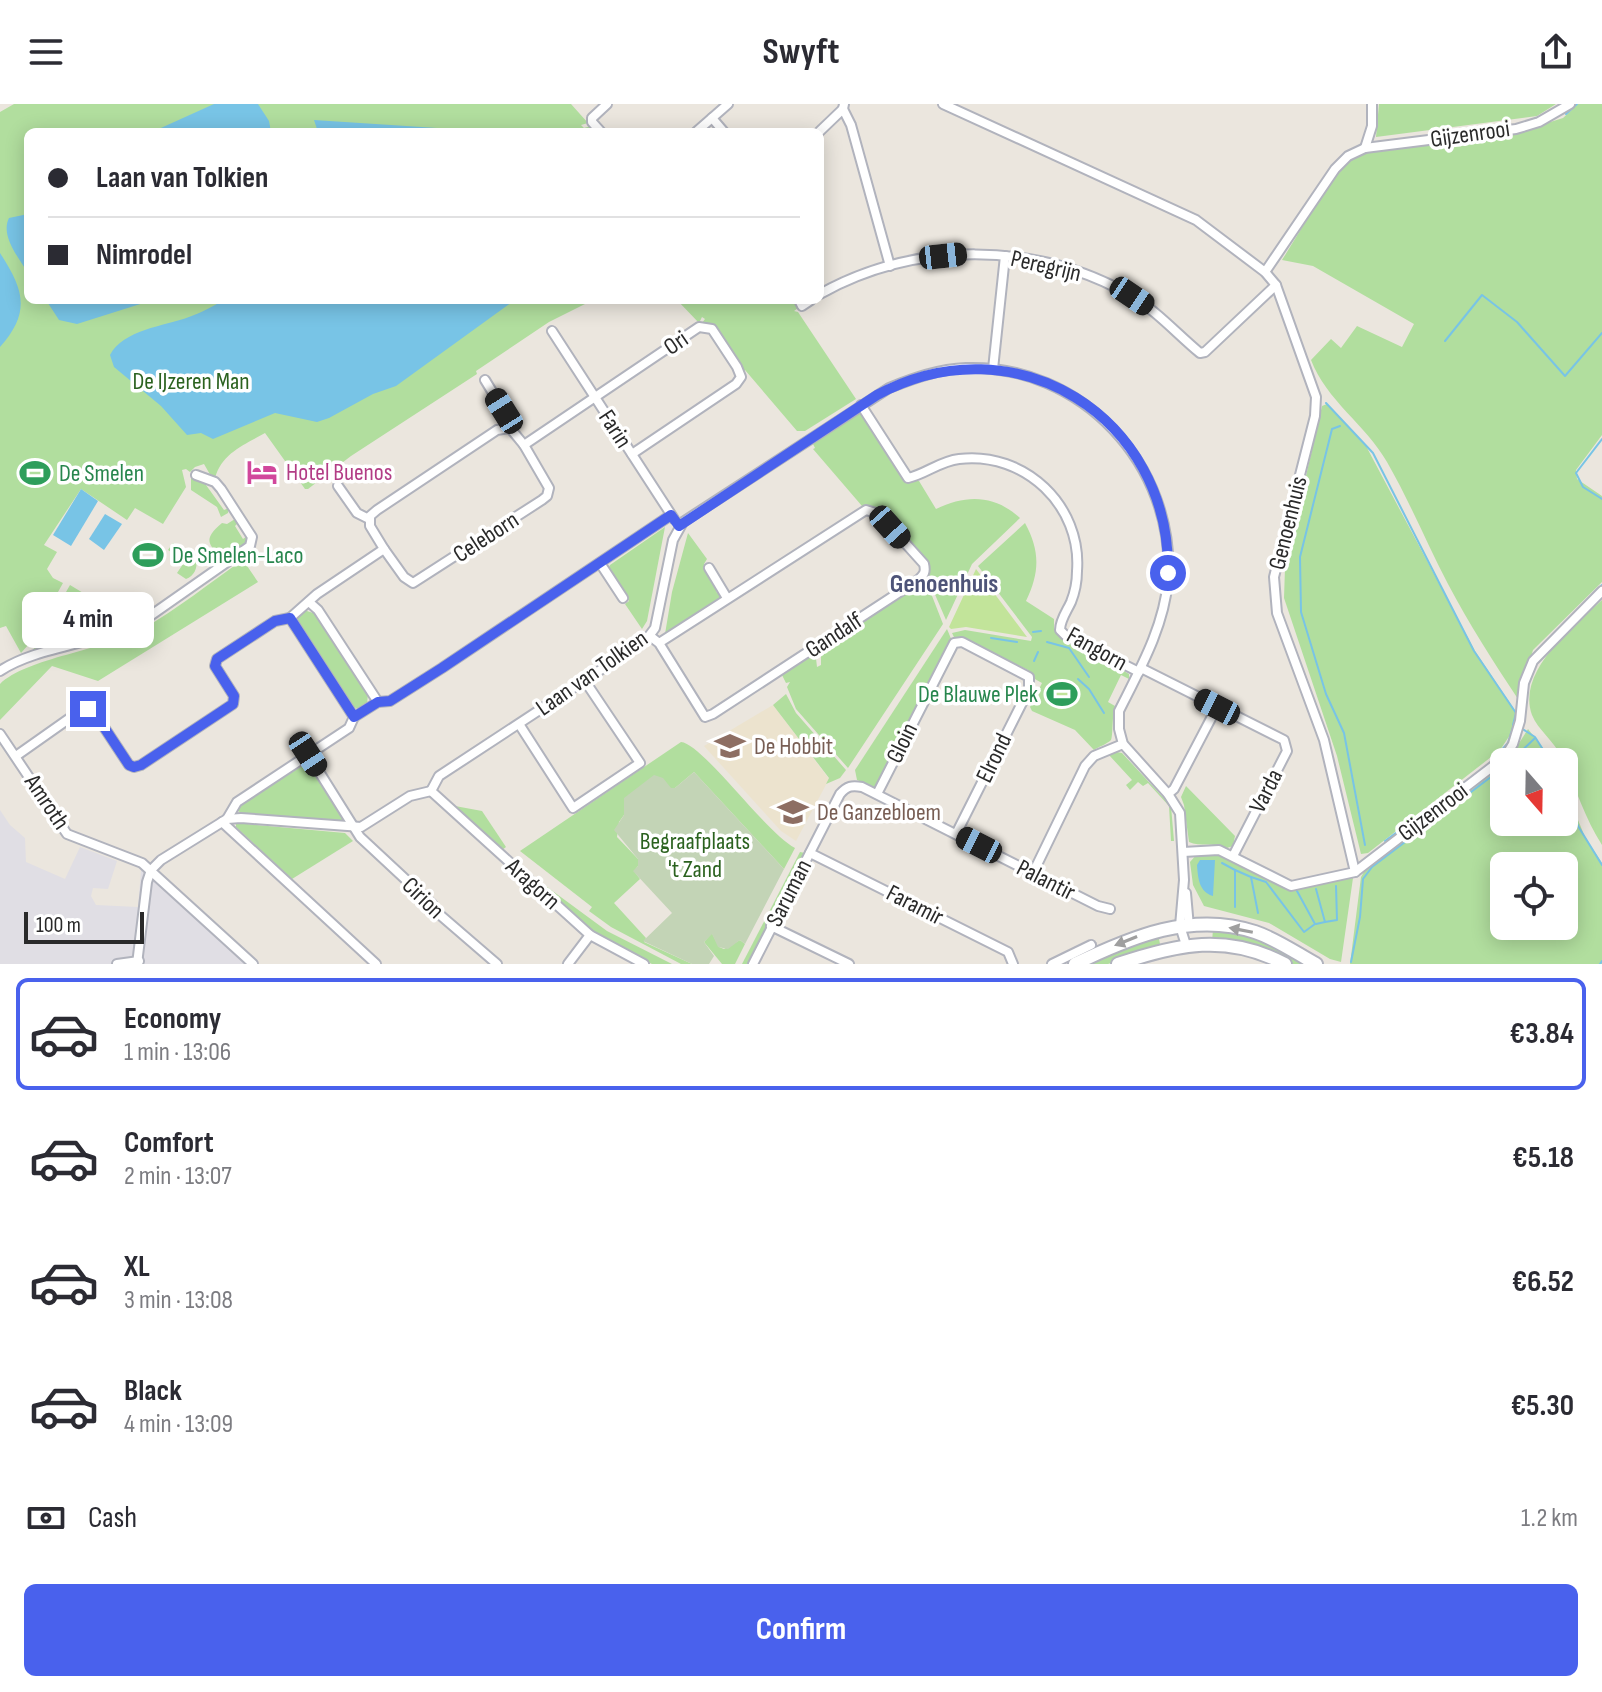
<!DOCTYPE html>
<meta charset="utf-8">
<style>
:root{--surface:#fff;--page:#f7f7f7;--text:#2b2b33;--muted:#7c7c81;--line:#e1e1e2;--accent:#4961ed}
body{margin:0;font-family:"Sofia Sans Condensed",sans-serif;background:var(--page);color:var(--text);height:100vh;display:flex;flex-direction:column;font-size:30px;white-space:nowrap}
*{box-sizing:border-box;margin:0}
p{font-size:26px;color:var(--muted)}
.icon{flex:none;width:44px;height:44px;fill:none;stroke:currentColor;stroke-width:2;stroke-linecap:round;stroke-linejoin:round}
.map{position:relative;height:860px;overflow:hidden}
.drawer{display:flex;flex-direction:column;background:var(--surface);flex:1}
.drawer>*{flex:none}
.guide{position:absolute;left:24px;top:24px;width:800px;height:176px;border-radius:12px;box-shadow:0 4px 20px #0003;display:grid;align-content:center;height:176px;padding:0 24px;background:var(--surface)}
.needle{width:52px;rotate:160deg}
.fabs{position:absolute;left:1490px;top:644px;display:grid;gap:16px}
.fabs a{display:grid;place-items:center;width:88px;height:88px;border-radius:12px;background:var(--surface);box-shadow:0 4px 20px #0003;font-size:40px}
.scale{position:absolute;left:24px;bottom:20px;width:120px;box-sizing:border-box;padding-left:8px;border:4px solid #2a2a2a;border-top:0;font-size:22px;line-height:28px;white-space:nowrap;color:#2a2a2a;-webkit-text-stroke:6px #fff;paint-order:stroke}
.end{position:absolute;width:36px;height:36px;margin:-18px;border:10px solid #4961ed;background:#fff;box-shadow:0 0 0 4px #fff}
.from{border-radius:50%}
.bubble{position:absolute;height:56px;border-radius:12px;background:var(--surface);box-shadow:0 4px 20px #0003;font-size:26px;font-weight:700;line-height:56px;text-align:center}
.car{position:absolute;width:24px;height:48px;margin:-24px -12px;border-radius:10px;box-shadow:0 0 6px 2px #0007;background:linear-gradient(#222 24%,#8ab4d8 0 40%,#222 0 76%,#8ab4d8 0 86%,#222 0)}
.guide b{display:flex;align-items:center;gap:28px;height:76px;font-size:30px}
.guide b+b{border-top:2px solid var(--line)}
.guide i{width:20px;height:20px;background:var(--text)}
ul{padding:14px 0 0;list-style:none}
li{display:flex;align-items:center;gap:24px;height:112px;margin:0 16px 12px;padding:0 8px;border:4px solid transparent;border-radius:12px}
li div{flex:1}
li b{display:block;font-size:30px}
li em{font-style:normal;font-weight:700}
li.current{border-color:var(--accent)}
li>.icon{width:72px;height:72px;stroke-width:1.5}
.pay{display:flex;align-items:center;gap:20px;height:88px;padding:0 24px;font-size:30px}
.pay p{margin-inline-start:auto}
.cta{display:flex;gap:16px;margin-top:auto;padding:16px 24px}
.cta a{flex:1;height:92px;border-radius:12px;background:var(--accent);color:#fff;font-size:32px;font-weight:700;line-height:92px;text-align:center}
header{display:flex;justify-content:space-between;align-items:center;height:104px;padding:0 24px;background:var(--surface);font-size:36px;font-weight:700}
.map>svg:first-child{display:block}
</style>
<header><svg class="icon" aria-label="menu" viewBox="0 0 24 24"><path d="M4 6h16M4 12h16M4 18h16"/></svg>Swyft<svg class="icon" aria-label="share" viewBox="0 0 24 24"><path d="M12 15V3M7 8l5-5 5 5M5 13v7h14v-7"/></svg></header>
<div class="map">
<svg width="1602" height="860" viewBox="0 0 1602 860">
<rect width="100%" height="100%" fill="#ebe6de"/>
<path fill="#e0dee4" d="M0 706 10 721 25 734 26 758 65 775 80 743 117 757 108 785 93 784 91 792 96 801 138 803 142 755 258 860H0Z"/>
<path fill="#ece3ce" d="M773 601 829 675 796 737 781 727 704 642Z"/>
<g fill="#b1de9e" fill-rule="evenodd">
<path d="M14 0H571L588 19 581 21 584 24 591 22 596 28H28V196H593L549 218 476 267 477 270 351 352 308 385H305L265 329C244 341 222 349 215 374H212L204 360 195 363 190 368 186 365 182 366 186 383 163 420 135 404 127 416 81 385 44 441 57 448 47 465 53 474 63 479 29 540 21 549 6 522 0 524V8Z"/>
<path d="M1379 0H1556L1537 12 1376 33Z"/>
<path d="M1578 0H1602V331L1576 366 1577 375 1602 392V478L1533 546 1518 595C1493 557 1469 520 1448 480 1427 440 1410 398 1387 358 1366 321 1326 296 1311 256L1331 235 1341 244 1357 222 1402 243 1414 220 1313 162 1282 156C1301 127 1333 66 1360 49L1525 26 1563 14Z"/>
<path d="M677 196H797L801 202 794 207 798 208 856 295 805 327H797L745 266 743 268 713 222 702 219 705 215 702 213 699 219Z"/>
<path d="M1327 300 1366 342 1475 547 1518 611 1514 625 1500 646 1368 749 1361 750 1337 652 1284 494 1285 464 1322 302Z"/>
<path d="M860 308 901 373 905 377H919L936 405C967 390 995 391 1020 414L972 460 946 516 927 472 929 465 927 458 878 403 862 402 813 345 815 344 813 340Z"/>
<path d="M191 371 208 378 206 381 224 406 229 404 228 409 221 413 217 403 191 386Z"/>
<path d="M235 415 239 418 235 422 243 435 247 432 249 439 225 457C208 440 202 436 222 419L227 420Z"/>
<path d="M1025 419C1040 447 1040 468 1026 497L1054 515V524L1059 531 1129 570V575L1121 571 1108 598 1115 602C1112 611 1113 633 1111 636 1107 640 1098 643 1094 646L1075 626 1032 607 1030 603 1042 579 1033 574 1028 566 964 535H955L952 529 965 526 1031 537 1032 533 978 462Z"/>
<path d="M665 423 647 517 642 525 625 500 629 497 608 465 610 461Z"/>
<path d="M688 429 707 455 704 460 719 484 716 486 717 489 721 488 723 492 665 530 672 488Z"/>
<path d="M173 439 196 456C198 464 194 472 186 475L177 469 185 457 168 446Z"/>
<path d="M243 456 258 478 98 577 52 562 0 616V580C26 554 105 546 142 525 177 506 210 478 243 456Z"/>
<path d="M925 474 943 520 848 664 796 605 787 583 790 578 786 579 781 569 815 546 817 563 821 561V550L818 545Z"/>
<path d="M70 481 98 498 80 531 88 536 29 553Z"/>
<path d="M1602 496V741C1584 713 1575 681 1561 652 1554 637 1538 626 1532 611 1516 567 1574 522 1602 496Z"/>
<path d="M304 506 316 510 368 589 367 601 361 605 352 603 297 521V513Z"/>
<path d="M947 525 952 537 876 684 857 676 855 666Z"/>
<path d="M786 590 796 609 846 666 840 674 826 680 829 674 773 601Z"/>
<path d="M1528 625 1550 653 1553 658H1507Z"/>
<path d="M681 638C703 640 764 727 795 744L784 765 694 668 675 684 625 694 624 711 619 718 617 733 638 755V762L634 767 640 775 614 799 646 834 644 838 692 860H681L611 823 589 807 592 803 520 747Z"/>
<path d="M1117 648 1122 649 1171 702 1174 737H1171L1169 702 1148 679 1143 682 1138 678 1130 686 1126 681 1132 676 1109 651Z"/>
<path d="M301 658 308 659 345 714 344 718 243 710 238 707V702L302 662Z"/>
<path d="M1504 661V718H1564V682L1585 733 1602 759V860H1350L1361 773 1364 768ZM1504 762H1564V822H1504Z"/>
<path d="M1186 682 1235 732 1233 742 1227 744C1213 738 1200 743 1189 738L1184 701 1181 693Z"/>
<path d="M455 702 482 707 506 743 502 746Z"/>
<path d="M236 719 345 729 353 737 292 775 236 723Z"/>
<path d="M800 748 805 749 750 860H742Z"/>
<path d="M1198 749 1218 750 1282 781 1305 783 1353 774 1341 858 1330 855 1269 819 1204 802 1193 781 1190 758Z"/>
<path d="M520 763 607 827 672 860H652L588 826Z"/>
<path d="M1213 825 1259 834 1310 860H1293L1272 850 1212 838Z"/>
<path d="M712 829 719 843 724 845 740 836 745 840 735 860H722L704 838Z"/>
<path d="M1158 830 1160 840 1108 860H1083Z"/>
</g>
<path fill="#c3d4b6" d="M694 668 784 765 745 840 740 836 728 845 718 843 712 830 704 838 714 852 709 860H692L643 837 672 809 633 767 638 762V755L614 726 624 711V694L654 671 663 674 671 684H675Z"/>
<g fill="#c2e49a">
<path d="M976 465 1027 533 966 523 951 525 949 523Z"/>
<path d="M1054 575 1064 576 1072 590 1077 592 1078 598 1061 606 1052 602 1050 586Z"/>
</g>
<g fill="#78c4e6">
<path d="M214 0H258L269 17 271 28H152Z"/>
<path d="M314 16 483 27 484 28H318Z"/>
<path d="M28 110V169C19 154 0 132 9 114Z"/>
<path d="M0 149C24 186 31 208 0 243Z"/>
<path d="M46 196H153L77 220 59 216Z"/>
<path d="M224 196H515L396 282 373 290 329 314 317 318 275 309 213 335 201 329 187 331 161 302 114 263 110 251C123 226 164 222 189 213 201 209 213 202 224 196Z"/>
<path d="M81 385 98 397 71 442 53 431Z"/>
<path d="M105 410 122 420 104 446 89 435Z"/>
<path d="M1200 756H1215L1213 792C1199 788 1198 774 1197 761Z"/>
</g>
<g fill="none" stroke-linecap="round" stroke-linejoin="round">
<g stroke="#78c4e6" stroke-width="2">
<path d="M1566 10 1577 0"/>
<path d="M1445 237 1482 191 1517 218 1565 272 1602 229"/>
<path d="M1326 299 1373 349 1474 547 1516 609 1513 621"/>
<path d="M1340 322 1332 325 1300 453 1301 508 1326 590 1344 629 1365 741"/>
<path d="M1602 335 1576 369 1583 383 1602 395"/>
<path d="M1593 490 1602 481"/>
<path d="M1033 528 1041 527"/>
<path d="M991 534 1017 538"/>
<path d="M1047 538 1069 544 1089 573"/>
<path d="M1034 557 1038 548"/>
<path d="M1078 575 1089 585 1104 609"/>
<path d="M1521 624 1535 633 1551 658"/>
<path d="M1510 658 1535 634"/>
<path d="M1564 683 1578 722 1602 761"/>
<path d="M1385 737 1488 661 1508 639 1513 623"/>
<path d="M1222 759 1235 766V803"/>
<path d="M1235 766 1251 773 1258 809"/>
<path d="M1251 773 1266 778 1304 828 1315 820 1297 787"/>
<path d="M1316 785 1325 818 1316 820"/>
<path d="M1325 818 1337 816 1336 782"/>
<path d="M1351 858 1360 813 1363 775 1372 763 1504 663"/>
<path d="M1600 860 1602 857"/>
</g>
<g stroke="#b1b3bd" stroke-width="12">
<g id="minor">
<path d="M844 0 843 5 851 21 890 162"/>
<path d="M943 0 1196 116 1265 168 1276 181 1316 293 1315 312 1274 473 1277 509 1324 636 1355 768"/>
<path d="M712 14 724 28"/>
<path d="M601 28 592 18V14L607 0"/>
<path d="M696 28 728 0"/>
<path d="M819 28 843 5"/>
<path d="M1365 44 1372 22V0"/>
<path d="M1265 168 1335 65 1348 52 1365 44 1516 25 1539 18 1570 0"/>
<path d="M820 190C915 137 1035 137 1130 191 1157 207 1177 230 1200 249L1205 248 1276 181"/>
<path d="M799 196 802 202 811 196"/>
<path d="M552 227 674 415"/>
<path d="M993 265 1005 152"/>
<path d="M485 276 507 312 508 323"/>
<path d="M861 301 908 374C926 370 940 357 959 355 1025 347 1082 402 1077 467 1077 478 1075 488 1071 498 1067 507 1060 516 1060 526L1065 531 1139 568"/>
<path d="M338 382 357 409 369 415"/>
<path d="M384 445 404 473 413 479 542 396 547 392 549 384 524 341"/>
<path d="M600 459 623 494"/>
<path d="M709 464 727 494"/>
<path d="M309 498 318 506 378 598"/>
<path d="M290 514 317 490 384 445 370 422V412L377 406 497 326 510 324 524 341 699 223 712 225 737 263 741 273 736 280 632 350"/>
<path d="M290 514 354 613"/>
<path d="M650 532 659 539 705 613 713 610 918 476C924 471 926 468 924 460L879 410 866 406 659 539"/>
<path d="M1141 564 1284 636 1287 647 1233 752"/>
<path d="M0 567C35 543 99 539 140 519L250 442 252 433 221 385 215 378 196 371"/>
<path d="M354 613 378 598 390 597 442 564 671 411"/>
<path d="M519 620 573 704 640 659 585 577"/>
<path d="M0 630 67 730 142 759 253 860"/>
<path d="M308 650 360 733 432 800 439 810 497 860"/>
<path d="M16 652 77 609 88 605 94 608 129 661 134 663 141 661 233 600 234 592 215 562 217 555 275 517 290 514"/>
<path d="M431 687 439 672 646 536 655 524 673 436 683 418 889 284C914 274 939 265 966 264 1081 260 1176 361 1168 476 1164 523 1140 565 1119 607V625L1123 640 1168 690 1180 709 1184 776 1180 822 1186 841"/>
<path d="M431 687 590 831 644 860"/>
<path d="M877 690 954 539 962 538 1029 573V585L956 730"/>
<path d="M1168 690 1174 685 1217 603"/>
<path d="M227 715 237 698 349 624 354 613"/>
<path d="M222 718 376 860"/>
<path d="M1183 748 1219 746 1291 782 1355 768 1505 653 1513 640 1520 617 1524 579 1533 557 1602 487"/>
<path d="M810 749 1008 848 1013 860"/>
<path d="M1033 769 1085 662 1094 652 1123 640"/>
<path d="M1186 789 1189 823"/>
<path d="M771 822 849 860"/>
<path d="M117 860 139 857"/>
<path d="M137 860 147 778 151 766 161 756 227 715 241 714 361 723 410 692 431 687"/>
<path d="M568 860 590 831"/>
<path d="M753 860 840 690C847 682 852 681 862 683L1098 802 1110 805"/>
<path d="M1052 860 1091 841"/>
</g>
</g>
<g stroke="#b1b3bd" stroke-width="16">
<g id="secondary">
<path d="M1075 860C1131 833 1192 807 1255 828 1276 835 1296 849 1316 860"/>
<path d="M1118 860C1177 840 1227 829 1285 860"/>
</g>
</g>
<use href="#minor" stroke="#fff" stroke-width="8"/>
<use href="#secondary" stroke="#fff" stroke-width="12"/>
</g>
<defs><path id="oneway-solid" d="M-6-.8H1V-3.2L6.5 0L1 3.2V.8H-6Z" transform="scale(2)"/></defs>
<g fill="#9f9f9f">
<use href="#oneway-solid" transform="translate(1241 826) rotate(-169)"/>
<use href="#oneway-solid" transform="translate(1126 837) rotate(158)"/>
</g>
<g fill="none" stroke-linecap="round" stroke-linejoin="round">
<path stroke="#4961ed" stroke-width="10" d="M88 605 94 608 129 661 134 663 141 661 233 600 234 592 215 562 217 555 275 517 290 514 354 613 378 598 390 597 442 564 671 411 679 422 877 291C1015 216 1171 313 1168 469"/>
</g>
<defs>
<g id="hotel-bare" transform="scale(2.4)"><path d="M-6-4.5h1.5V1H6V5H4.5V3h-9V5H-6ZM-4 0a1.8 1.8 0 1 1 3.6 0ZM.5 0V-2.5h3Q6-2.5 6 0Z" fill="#d1479c" stroke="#fff" stroke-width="2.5" paint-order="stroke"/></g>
<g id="stadium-bare" transform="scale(2.4)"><path d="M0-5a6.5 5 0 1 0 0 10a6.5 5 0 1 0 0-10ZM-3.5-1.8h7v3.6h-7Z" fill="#2e9e5b" stroke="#fff" stroke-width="2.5" paint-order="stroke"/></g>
<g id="school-bare" transform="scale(2.4)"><path d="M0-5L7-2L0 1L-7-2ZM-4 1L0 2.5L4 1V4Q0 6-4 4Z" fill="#8d6e63" stroke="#fff" stroke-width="2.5" paint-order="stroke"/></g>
</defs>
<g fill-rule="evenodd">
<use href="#hotel-bare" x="262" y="368"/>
<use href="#stadium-bare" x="35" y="369"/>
<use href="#stadium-bare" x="148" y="451"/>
<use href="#stadium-bare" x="1062" y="590"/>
<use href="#school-bare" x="730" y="642"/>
<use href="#school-bare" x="793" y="708"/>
</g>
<g text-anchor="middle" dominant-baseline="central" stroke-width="7" stroke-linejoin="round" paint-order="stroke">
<g font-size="24" fill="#2a2a2a" stroke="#fff">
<text transform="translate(1470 30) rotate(-8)">Gijzenrooi</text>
<text transform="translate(1046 162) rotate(13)">Peregrijn</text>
<text transform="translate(676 239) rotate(-34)">Ori</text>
<text transform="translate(615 325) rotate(57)">Farin</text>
<text transform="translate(1288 419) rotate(-76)">Genoenhuis</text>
<text transform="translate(486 433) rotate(-33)">Celeborn</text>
<text transform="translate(834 531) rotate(-33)">Gandalf</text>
<text transform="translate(1097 545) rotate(29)">Fangorn</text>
<text transform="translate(592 569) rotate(-35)">Laan van Tolkien</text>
<text transform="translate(902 639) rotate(-64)">Gloin</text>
<text transform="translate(994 654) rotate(-64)">Elrond</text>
<text transform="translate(1266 687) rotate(-63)">Varda</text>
<text transform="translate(47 698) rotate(56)">Amroth</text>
<text transform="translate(1433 708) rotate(-37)">Gijzenrooi</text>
<text transform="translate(1046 776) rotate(27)">Palantir</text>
<text transform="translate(533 780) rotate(42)">Aragorn</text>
<text transform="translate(789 789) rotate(-63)">Saruman</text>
<text transform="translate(423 794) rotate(44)">Cirion</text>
<text transform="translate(915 801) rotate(27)">Faramir</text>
</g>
<g font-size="24" fill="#2b621f" stroke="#fff">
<text x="191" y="277">De IJzeren Man</text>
<text x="695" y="737">Begraafplaats<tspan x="695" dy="28">'t Zand</tspan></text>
</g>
<g font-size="24" fill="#b23c85" stroke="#fff" text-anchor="start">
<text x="286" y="368">Hotel Buenos</text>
</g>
<g font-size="24" fill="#27864d" stroke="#fff" text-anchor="start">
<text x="59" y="369">De Smelen</text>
<text x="172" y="451">De Smelen-Laco</text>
<text x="1038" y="590" text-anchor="end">De Blauwe Plek</text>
</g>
<g font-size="24" fill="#785e54" stroke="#fff" text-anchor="start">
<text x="754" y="642">De Hobbit</text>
<text x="817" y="708">De Ganzebloem</text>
</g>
<g font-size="26" font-weight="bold" fill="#4e5478" stroke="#fff">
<text x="944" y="480">Genoenhuis</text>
</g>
</g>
</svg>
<div class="fabs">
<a><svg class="needle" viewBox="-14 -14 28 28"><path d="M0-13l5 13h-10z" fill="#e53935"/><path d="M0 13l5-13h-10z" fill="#7c7c81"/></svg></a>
<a><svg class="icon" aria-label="locate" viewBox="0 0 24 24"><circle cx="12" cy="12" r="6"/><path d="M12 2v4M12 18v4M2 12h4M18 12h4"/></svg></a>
</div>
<div class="scale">100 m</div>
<i class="end from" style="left:1168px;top:469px"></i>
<i class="end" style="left:88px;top:605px"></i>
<div class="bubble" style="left:22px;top:488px;width:132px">4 min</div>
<i class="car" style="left:943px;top:152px;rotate:84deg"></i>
<i class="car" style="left:1132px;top:192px;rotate:124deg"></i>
<i class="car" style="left:504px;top:307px;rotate:328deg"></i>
<i class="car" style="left:890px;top:423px;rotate:138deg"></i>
<i class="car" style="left:1217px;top:603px;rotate:297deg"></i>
<i class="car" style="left:308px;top:650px;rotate:147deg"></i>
<i class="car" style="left:979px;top:741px;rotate:297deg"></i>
<div class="guide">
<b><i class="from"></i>Laan van Tolkien</b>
<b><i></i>Nimrodel</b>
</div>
</div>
<section class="drawer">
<ul>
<li class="current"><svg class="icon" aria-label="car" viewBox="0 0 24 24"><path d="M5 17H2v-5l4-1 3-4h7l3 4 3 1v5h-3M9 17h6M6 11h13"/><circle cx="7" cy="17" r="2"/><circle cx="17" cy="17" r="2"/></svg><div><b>Economy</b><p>1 min · 13:06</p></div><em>€3.84</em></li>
<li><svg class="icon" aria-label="car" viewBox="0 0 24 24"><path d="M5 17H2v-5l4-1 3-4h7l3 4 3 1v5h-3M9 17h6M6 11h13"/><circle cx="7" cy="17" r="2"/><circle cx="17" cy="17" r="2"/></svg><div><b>Comfort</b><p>2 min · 13:07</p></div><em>€5.18</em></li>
<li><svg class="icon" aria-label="car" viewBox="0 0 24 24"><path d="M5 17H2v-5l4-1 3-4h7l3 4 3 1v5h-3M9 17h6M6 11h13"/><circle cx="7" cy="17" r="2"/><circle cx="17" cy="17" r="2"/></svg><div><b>XL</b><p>3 min · 13:08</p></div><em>€6.52</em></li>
<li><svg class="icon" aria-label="car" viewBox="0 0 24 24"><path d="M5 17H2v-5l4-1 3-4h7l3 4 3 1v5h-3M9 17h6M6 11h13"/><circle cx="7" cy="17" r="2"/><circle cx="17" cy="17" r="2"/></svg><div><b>Black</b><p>4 min · 13:09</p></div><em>€5.30</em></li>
</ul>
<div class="pay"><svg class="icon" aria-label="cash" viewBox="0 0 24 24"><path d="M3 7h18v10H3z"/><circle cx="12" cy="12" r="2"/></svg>Cash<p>1.2 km</p></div>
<div class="cta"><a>Confirm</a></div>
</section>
